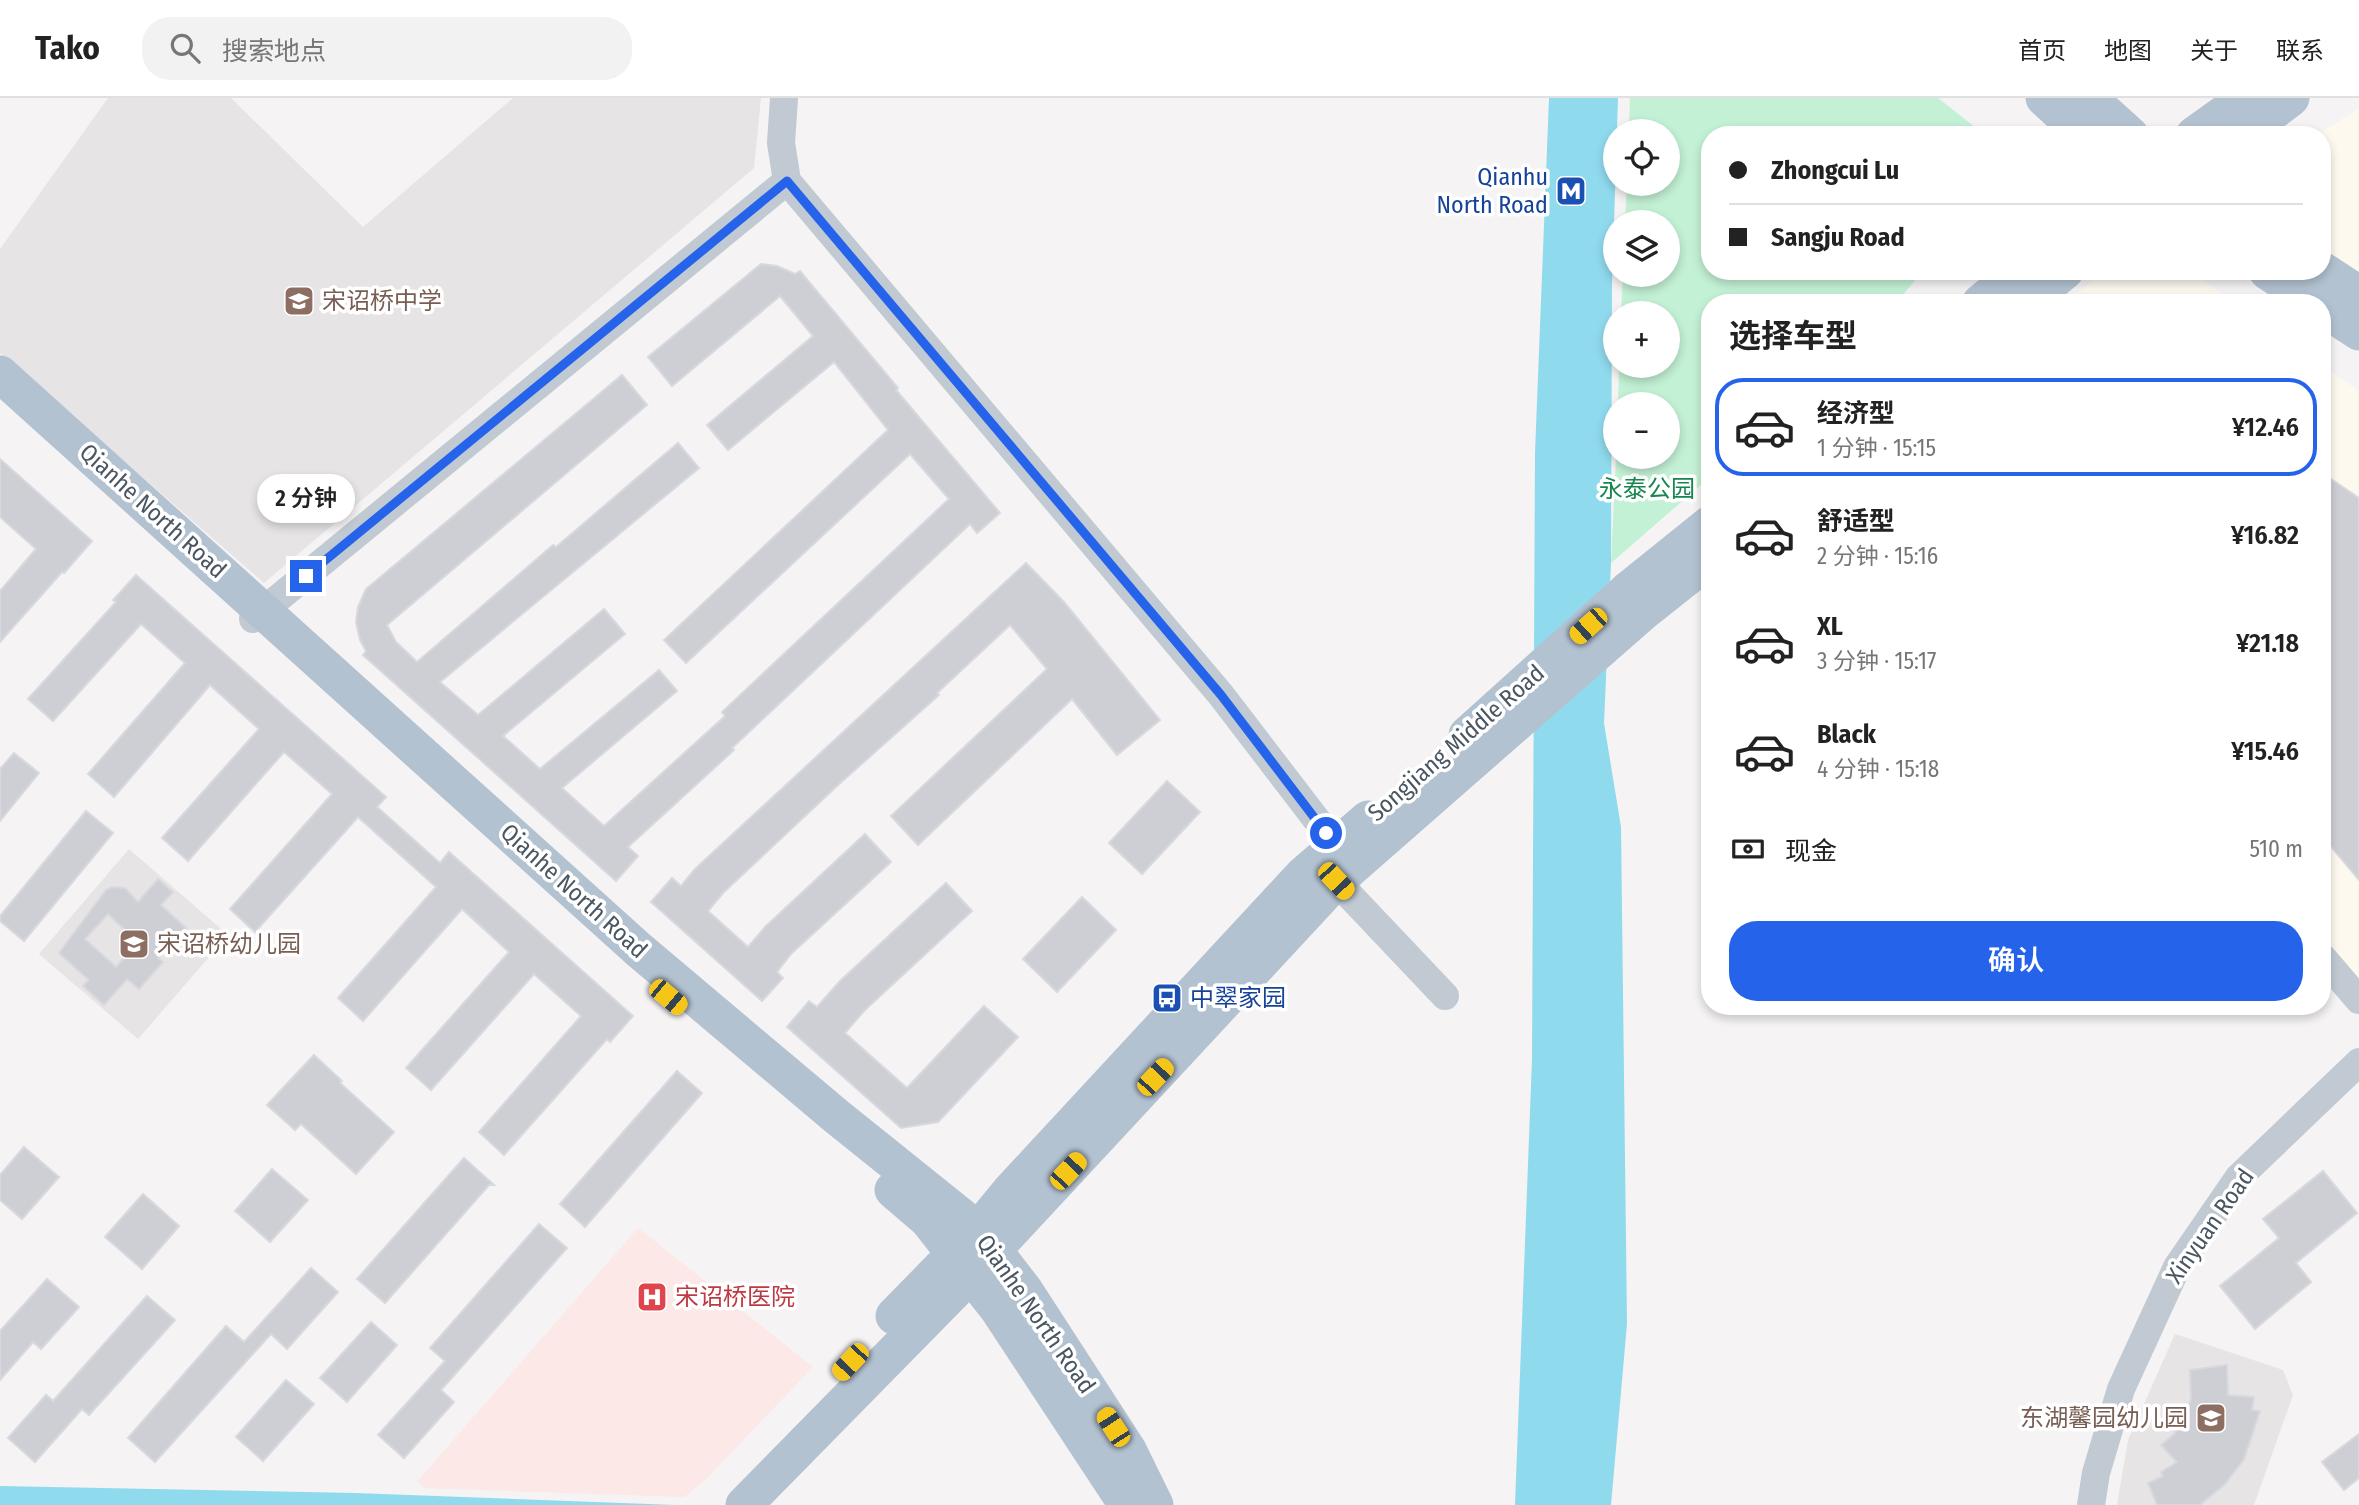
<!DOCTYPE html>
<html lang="zh">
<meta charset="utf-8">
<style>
:root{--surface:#fff;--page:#f2f2f2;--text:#222;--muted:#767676;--line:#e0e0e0;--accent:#2563eb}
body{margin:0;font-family:"Fira Sans Condensed","Noto Sans SC",sans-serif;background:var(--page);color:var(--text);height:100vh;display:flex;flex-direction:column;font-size:26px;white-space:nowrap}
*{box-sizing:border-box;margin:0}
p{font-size:23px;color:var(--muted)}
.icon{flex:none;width:38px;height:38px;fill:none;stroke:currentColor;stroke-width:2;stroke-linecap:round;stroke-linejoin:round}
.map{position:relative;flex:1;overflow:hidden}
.side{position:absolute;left:1701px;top:196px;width:630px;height:721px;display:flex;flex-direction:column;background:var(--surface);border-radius:28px;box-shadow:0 4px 10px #0003}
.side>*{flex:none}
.top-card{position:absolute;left:1701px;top:28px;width:630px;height:154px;border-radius:28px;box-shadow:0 4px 10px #0003;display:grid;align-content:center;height:154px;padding:0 28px;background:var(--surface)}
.buttons{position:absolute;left:1603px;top:21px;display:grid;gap:14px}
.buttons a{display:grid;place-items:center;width:77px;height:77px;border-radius:50%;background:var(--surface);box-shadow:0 4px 10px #0003;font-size:35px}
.end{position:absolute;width:32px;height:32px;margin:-16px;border:9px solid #2563eb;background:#fff;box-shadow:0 0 0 4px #fff}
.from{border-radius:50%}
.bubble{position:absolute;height:49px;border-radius:24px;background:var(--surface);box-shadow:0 4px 10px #0003;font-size:23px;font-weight:600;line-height:49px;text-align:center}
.car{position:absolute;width:21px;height:42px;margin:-21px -10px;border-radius:9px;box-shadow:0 0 5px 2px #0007;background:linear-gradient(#f5c518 24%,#345 0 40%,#f5c518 0 76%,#345 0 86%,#f5c518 0)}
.top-card b{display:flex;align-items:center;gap:24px;height:66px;font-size:26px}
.top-card b+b{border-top:2px solid var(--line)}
.top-card i{width:18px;height:18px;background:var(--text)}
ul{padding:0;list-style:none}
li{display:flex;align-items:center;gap:21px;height:98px;margin:0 14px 10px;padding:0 14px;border:4px solid transparent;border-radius:28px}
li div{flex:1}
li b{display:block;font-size:26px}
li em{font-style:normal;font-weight:600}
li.current{border-color:var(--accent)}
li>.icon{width:63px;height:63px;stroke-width:1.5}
h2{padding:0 28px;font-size:32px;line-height:84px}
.pay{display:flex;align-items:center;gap:18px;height:77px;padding:0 28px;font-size:26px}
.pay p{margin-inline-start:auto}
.cta{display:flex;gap:14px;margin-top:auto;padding:14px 28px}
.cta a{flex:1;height:80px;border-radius:28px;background:var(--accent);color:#fff;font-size:28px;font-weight:600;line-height:80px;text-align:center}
header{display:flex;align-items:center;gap:42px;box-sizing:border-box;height:98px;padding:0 35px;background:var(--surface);border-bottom:2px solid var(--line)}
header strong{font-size:33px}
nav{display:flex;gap:38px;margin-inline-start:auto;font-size:24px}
.search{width:490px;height:63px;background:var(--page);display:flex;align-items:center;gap:18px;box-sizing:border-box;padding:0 24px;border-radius:28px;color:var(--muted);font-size:26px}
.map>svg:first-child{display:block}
</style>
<header>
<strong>Tako</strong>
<div class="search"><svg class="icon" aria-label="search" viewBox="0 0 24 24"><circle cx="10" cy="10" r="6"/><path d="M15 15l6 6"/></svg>搜索地点</div>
<nav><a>首页</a><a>地图</a><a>关于</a><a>联系</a></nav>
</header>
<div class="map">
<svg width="2359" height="1407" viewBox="0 0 2359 1407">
<rect width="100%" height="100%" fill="#f5f3f3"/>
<g fill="#fdf9ef">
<path d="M2359 10V175L2322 152V37H2317Z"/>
<path d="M2104 173H2191L2235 205H2065Z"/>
<path d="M2322 267 2359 293V881L2322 837Z"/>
</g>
<g fill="#e6e4e5">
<path d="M108 0H231L363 129 513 0H761L754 70 264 485 0 255V151Z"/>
<path d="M129 751 228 837 138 941 39 856Z"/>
<path d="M2175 1236 2283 1272 2293 1297 2254 1407H2117L2128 1342Z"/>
</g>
<path fill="#fce8e6" d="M638 1130 813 1269 705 1382 684 1399 425 1390 417 1384Z"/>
<path fill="#c3f1d5" d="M1630 0H1938L1985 37H1710V173H1923L1896 205H1710V379L1611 465 1616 359H1668V306H1618L1619 268H1668V215H1621L1623 177H1668V124H1625L1627 86H1668V33H1629Z"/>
<g fill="#90daee">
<path d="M1549 0H1618L1612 187 1611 465 1604 625 1621 729 1627 1226 1611 1407H1515L1532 961 1535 355Z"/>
<path d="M0 1388 355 1395 675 1407H0Z"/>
</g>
<g fill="#cdcfd5" stroke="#d7d9de" stroke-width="2" fill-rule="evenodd">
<path d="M761 166 777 168 795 176 800 173 898 290 896 292 1000 415 977 435 970 426 732 650 734 652 628 749 638 758 616 783 363 557 366 553 360 542 356 524 358 509 366 491 622 277 647 307 387 527 396 544 417 564 553 447 556 449 678 345 699 370 440 584 478 617 604 511 625 536 503 638 540 671 659 572 677 593 562 690 604 728 725 618 722 614 949 401 910 356 686 565 664 542 888 332 834 264 728 352 707 327 813 238 780 198 672 288 648 259Z"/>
<path d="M0 361 92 443 64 475 62 474 0 544V493L36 451 0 419Z"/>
<path d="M2322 375 2359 400V782L2322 738Z"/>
<path d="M1026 465 1064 504 1160 622 1117 657 1072 601 918 747 891 718 1047 571 1010 527 937 595 939 597 837 688 723 795 708 813 748 849 765 829 865 736 891 764 791 856 777 874 783 880 762 903 651 804 672 780 681 788 695 771Z"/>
<path d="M136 477 386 699 377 709 440 765 449 754 633 918 610 944 607 941 504 1057 479 1034 581 918 534 876 431 992 406 970 509 854 462 811 363 923 338 900 436 789 358 719 255 834 230 811 332 696 284 654 188 763 162 740 259 631 210 587 114 699 88 676 185 565 141 526 53 623 28 601 116 504 113 502Z"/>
<path d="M14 655 39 675 0 723V671Z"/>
<path d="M1167 683 1200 714 1142 776 1109 745Z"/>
<path d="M86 713 113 735 24 843 0 823V818Z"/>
<path d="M158 781 173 794 161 807 186 830 158 860 163 864 139 891 127 881 104 907 83 888 89 882 59 855 106 792 112 789 125 790 138 804ZM108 816 138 844 116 869 85 841Z"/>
<path d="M946 785 972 813 865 912 845 935 907 990 984 908 1018 939 938 1024 901 1030 787 929 809 903 817 909 840 883Z"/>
<path d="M1082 799 1116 832 1057 894 1023 861Z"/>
<path d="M314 957 342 983 340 985 394 1034 356 1076 301 1026 295 1032 267 1007Z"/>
<path d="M677 973 702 995 585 1129 560 1106Z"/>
<path d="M24 1049 59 1079 22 1121 0 1102V1077Z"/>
<path d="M464 1060 494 1087H489L385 1205 357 1181Z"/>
<path d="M272 1071 308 1102 270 1144 235 1113Z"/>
<path d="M2323 1073 2357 1115 2296 1165 2311 1184 2255 1231 2220 1188 2279 1140 2263 1121Z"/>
<path d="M143 1096 179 1128 142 1171 105 1139Z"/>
<path d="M539 1126 567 1150 441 1292 454 1304 404 1360 378 1337 445 1263 430 1250Z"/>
<path d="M311 1170 338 1194 287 1251 271 1236 155 1364 128 1340 226 1228 244 1244Z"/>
<path d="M47 1181 79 1209 41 1251 33 1244 0 1282V1233Z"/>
<path d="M147 1198 175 1222 89 1317 82 1311 35 1364 8 1340 46 1297 53 1303Z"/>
<path d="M371 1224 397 1247 347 1304 320 1280Z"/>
<path d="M2227 1267 2228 1297 2254 1299 2252 1312 2260 1313 2244 1361 2225 1386 2200 1407H2157L2148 1385 2163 1378 2161 1374 2177 1364 2161 1347 2174 1336 2184 1320 2191 1301 2190 1272Z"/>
<path d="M286 1282 314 1306 263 1363 236 1339Z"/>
<path d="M2359 1336V1380L2344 1392 2322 1364Z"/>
</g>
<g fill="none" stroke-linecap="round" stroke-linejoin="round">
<g stroke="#c1cad2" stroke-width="28">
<path d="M784 0 781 45 787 83 1221 597 1349 764"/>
<path d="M253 521 787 83"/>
<path d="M1336 783 1445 898"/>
<path d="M2322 859 2359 902"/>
<path d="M2091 1407 2096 1375 2121 1291 2177 1169 2239 1079 2359 964"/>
</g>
<g stroke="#b3c2d1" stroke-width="37">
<path d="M2044 0 2084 37"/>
<path d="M2089 0 2130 37"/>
<path d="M2194 37 2246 0"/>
<path d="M2242 37 2291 0"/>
<path d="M2322 172 2359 196"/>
<path d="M2267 173 2315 205"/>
<path d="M1980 205 2019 173"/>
<path d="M2026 205 2065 173"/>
<path d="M2322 210 2359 234"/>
<path d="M0 276 639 852 836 1018 978 1132 1025 1193 1128 1352 1155 1407"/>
<path d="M1628 492 1710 426"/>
<path d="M893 1092 928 1122 998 1211 1127 1407"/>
<path d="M894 1218 978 1132 1011 1092 1303 777 1368 721"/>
<path d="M744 1407 971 1176 1336 783 1642 515 1710 461"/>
</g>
<path stroke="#b3c2d1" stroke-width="37" d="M1467 637 1628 492"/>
</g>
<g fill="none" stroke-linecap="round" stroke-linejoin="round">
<path stroke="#2563eb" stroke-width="9" d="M306 478 787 83 1221 597 1326 735"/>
</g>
<defs>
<g id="metro-square" transform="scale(1.575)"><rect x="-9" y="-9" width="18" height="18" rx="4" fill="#1a4fb4" stroke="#fff"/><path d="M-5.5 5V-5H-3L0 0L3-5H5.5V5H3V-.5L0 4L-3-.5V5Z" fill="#fff"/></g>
<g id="school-square" transform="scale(1.575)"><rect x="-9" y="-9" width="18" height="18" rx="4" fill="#8d6e63" stroke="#fff"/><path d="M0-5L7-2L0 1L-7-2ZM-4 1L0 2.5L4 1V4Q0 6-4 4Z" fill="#fff"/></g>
<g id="bus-square" transform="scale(1.575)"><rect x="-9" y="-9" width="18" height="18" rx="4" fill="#1a4fb4" stroke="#fff"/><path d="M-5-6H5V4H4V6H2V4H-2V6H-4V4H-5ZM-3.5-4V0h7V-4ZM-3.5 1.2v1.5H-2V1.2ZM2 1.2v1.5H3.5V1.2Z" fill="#fff"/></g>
<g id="hospital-square" transform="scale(1.575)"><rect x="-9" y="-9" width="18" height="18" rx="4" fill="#e0444e" stroke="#fff"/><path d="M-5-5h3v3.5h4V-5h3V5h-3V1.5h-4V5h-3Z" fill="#fff"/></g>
</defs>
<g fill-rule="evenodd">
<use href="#metro-square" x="1571" y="93"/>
<use href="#school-square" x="299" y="203"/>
<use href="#school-square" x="134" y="846"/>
<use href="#bus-square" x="1167" y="900"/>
<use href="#hospital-square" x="652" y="1199"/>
<use href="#school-square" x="2211" y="1320"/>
</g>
<g text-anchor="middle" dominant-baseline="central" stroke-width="7" stroke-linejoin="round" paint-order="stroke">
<g font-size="24" fill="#164399" stroke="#fff" text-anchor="end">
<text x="1548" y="79">Qianhu<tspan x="1548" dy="28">North Road</tspan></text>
<text x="1190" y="900" text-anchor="start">中翠家园</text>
</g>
<g font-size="24" fill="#785e54" stroke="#fff" text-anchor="start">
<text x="322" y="203">宋诏桥中学</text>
<text x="157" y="846">宋诏桥幼儿园</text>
<text x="2188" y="1320" text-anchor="end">东湖馨园幼儿园</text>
</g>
<g font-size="24" fill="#17864f" stroke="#fff">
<text x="1647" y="391">永泰公园</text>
</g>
<g font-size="24" fill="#4a5661" stroke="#fff">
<text transform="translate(153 413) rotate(42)">Qianhe North Road</text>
<text transform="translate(1456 645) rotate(-41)">Songjiang Middle Road</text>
<text transform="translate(574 793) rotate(42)">Qianhe North Road</text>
<text transform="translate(2210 1128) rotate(-55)">Xinyuan Road</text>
<text transform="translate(1036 1216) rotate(55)">Qianhe North Road</text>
</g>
<g font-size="24" fill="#be3a42" stroke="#fff" text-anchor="start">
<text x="675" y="1199">宋诏桥医院</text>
</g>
</g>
</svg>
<div class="buttons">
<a><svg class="icon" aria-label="locate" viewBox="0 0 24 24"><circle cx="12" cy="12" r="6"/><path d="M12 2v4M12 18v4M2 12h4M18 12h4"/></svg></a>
<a><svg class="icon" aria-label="layers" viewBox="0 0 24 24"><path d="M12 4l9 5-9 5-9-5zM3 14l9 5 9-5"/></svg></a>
<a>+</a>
<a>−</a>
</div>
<i class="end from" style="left:1326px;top:735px"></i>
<i class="end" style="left:306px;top:478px"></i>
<div class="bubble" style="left:257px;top:376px;width:98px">2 分钟</div>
<i class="car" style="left:1588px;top:528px;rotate:228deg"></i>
<i class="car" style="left:1336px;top:783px;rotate:137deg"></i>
<i class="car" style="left:668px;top:899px;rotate:130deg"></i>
<i class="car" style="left:1155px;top:979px;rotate:43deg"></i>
<i class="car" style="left:1068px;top:1073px;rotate:43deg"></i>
<i class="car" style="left:850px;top:1264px;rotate:223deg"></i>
<i class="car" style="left:1113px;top:1329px;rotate:327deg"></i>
<div class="top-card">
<b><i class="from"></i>Zhongcui Lu</b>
<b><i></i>Sangju Road</b>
</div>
<section class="side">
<h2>选择车型</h2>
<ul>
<li class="current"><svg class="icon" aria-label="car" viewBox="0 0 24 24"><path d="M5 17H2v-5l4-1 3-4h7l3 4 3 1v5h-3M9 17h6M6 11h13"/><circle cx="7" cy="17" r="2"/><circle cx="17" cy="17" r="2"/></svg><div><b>经济型</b><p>1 分钟 · 15:15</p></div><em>¥12.46</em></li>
<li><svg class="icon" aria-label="car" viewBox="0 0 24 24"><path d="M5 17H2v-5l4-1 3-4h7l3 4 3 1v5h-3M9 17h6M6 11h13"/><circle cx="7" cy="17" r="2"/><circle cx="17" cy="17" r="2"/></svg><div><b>舒适型</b><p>2 分钟 · 15:16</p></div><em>¥16.82</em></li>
<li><svg class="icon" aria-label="car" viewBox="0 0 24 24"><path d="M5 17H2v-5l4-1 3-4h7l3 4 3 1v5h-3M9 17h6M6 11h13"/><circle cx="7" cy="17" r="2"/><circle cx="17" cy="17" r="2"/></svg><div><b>XL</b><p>3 分钟 · 15:17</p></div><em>¥21.18</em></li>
<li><svg class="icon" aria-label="car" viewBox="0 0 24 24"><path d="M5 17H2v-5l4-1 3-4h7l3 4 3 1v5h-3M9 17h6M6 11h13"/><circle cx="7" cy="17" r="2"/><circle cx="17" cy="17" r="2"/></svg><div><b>Black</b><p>4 分钟 · 15:18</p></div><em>¥15.46</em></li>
</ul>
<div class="pay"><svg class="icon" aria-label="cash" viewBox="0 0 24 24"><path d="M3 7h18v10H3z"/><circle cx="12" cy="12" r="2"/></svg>现金<p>510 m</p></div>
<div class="cta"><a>确认</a></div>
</section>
</div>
